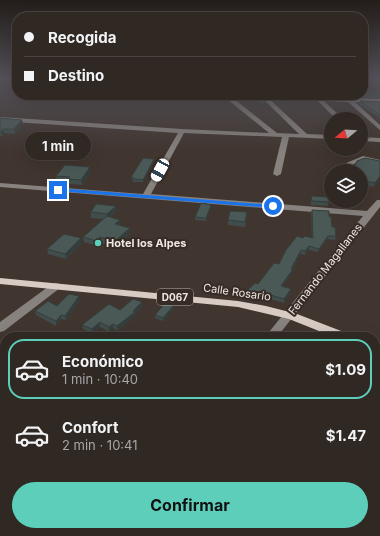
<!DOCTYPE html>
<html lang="es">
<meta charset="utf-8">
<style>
:root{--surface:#302823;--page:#3c3430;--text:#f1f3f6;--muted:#a8a6a6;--line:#4b4441;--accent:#5cceba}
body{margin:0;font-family:Inter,sans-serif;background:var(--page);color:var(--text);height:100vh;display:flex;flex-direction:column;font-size:15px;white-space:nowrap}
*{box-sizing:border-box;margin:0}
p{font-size:13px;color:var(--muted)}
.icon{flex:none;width:22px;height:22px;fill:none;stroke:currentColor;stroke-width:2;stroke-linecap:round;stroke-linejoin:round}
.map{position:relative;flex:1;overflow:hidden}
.panel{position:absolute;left:0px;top:332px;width:380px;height:204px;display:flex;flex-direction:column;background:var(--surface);border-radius:16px 16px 0 0;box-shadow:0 4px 16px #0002,0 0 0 1px var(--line)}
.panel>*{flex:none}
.guide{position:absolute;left:12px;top:12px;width:356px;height:88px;border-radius:16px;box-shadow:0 4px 16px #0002,0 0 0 1px var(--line);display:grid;align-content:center;height:88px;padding:0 12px;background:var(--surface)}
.needle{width:26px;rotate:252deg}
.controls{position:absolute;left:324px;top:112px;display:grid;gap:8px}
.controls a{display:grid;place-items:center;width:44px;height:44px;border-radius:50%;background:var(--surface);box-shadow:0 4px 16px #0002,0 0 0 1px var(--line);font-size:20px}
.end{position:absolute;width:18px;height:18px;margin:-9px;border:5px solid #1a73e8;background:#fff;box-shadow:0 0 0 2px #fff}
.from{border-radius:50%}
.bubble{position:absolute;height:28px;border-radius:14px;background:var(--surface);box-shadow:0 4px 16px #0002,0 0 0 1px var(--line);font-size:13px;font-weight:700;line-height:28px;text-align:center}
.car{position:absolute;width:12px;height:24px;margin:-12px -6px;border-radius:5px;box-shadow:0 0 3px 1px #0007;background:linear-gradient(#fff 24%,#345 0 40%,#fff 0 76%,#345 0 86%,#fff 0)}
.guide b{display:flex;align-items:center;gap:14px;height:38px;font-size:15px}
.guide b+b{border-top:1px solid var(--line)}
.guide i{width:10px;height:10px;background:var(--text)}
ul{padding:7px 0 0;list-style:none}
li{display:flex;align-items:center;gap:12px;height:60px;margin:0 8px 6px;padding:0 4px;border:2px solid transparent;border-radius:16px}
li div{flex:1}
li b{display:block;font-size:15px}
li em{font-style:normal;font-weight:700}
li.on{border-color:var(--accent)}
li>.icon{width:36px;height:36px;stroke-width:1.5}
.button{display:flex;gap:8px;margin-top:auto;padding:8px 12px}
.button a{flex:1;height:46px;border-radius:24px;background:var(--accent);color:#111;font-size:16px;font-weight:700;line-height:46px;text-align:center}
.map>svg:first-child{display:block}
</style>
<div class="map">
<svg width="380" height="536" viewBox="0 0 380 536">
<rect width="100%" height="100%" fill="#40352f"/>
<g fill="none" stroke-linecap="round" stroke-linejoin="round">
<g fill="#87827e" fill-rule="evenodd">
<path d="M222 95H229L277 133 299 134 259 95H265L307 134 331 135V139L289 137 281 174 277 176 273 174 282 137 184 133 151 194 367 211 377 200H380V207L277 337H265L363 216 0 187V183L143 194 178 133 0 121V117L182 129 269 133Z"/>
<path d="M315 96 344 98 347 96 351 98 380 99V103L355 102 380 125V130L348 102 324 101 343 119H336L315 98Z"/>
<path d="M361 137 380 138V142L361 141Z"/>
<path d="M363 156 380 160V164L364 160 343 168 339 166Z"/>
<path d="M56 283 60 284 61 286 60 288 4 331 0 332V322L52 284Z"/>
<path d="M0 477 5 478V492L0 491Z"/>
<path d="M99 531H118L116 536H97Z"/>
</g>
<g fill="#d7cbc4" fill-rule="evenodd">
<path d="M0 278 238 301 266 306 297 314 349 334 351 337H334L289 319 238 307 0 284Z"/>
<path d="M375 346 380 347V356L375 355Z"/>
</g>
</g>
<g fill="#404d4a">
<path d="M363 93H380V98L351 97 348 95H363Z"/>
<path d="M250 95H259L266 102V104L262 105Z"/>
<path d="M267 95H307L308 98 276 103Z"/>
<path d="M331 95H346L344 96Z"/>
<path d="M360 101 380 102V118L359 104Z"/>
<path d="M0 118 23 124 15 134 4 133 2 136H0Z"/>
<path d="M154 159V161L143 182H133V180H132L131 177Z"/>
<path d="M380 161 374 187 361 184V171L354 167Z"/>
<path d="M91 172 82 185 69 184V182L57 181 56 176Z"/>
<path d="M311 196 329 202 328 206 311 205Z"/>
<path d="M211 207 206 221 195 220V217Z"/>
<path d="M312 210 329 216 336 236 335 240 327 239 318 252 309 250 305 255 300 254 293 269 292 273 283 286 291 289 290 293 284 303 260 296 258 299 247 295V291L258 284 279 264 303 238H312L311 213Z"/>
<path d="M117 211 110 217 120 220V225L130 233 116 247 101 243 97 246 84 242 83 237 104 219 91 218V212Z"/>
<path d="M247 212 245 227 228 225V220Z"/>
<path d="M82 243 66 259 48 254 47 249Z"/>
<path d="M80 300 66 320 61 319 56 326 36 315 35 311 57 306Z"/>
<path d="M142 302V307L135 314V316L118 331 113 328 109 332 100 327 93 334 83 329 82 325 120 310Z"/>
<path d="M173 306V309L163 321 155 318V315Z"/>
</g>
<g fill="#343e3c">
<path d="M308 96V98L276 103V101Z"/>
<path d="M266 102V104L262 105V103Z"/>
<path d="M22 120 23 124 15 134 14 129Z"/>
<path d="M3 129 4 133 2 136 1 132Z"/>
<path d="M154 159V161L143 182V180Z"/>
<path d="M90 167 91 172 82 185 81 180Z"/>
<path d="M380 176V179L374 187 375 183Z"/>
<path d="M211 205V207L206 221V218Z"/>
<path d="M116 206 117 211 107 219V214Z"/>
<path d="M120 220V225L115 224Z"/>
<path d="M130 228V233L116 247 115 241Z"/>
<path d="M328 236 327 239 318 252 319 249Z"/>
<path d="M100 237 101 243 97 246 96 241Z"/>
<path d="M81 238 82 243 66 259 65 254Z"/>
<path d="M309 246V250L305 255V251Z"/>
<path d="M301 250 300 254 292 270 293 269 292 273 280 290 281 286 291 269Z"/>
<path d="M291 289 290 293 284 303V299Z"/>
<path d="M261 292 260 296 258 299V295Z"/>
<path d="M79 296 80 300 66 320 65 316Z"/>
<path d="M142 302V307L135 314V316L118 331 117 326Z"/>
<path d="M173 306V309L163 321V318Z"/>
<path d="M61 315V319L56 326V321Z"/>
<path d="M100 322V327L93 334 92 329Z"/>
<path d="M113 324V328L109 332V327Z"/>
</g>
<g fill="#4b5956" stroke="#343e3c">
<path d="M363 93H380V95L363 94Z"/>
<path d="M252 95H259L266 102 262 103Z"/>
<path d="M270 95H307L308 96 276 101Z"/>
<path d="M360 101 380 102V115Z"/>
<path d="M0 118 22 120 14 129H3L1 132H0Z"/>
<path d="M143 158 154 159 143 180 133 179 134 178 131 177Z"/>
<path d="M365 158 380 161V176L375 183 361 180V171H349L353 164 354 167 357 161Z"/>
<path d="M65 165 90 167 81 180 68 179 70 177 56 176Z"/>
<path d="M311 196 329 197V202L312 201Z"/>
<path d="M201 203 211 205 206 218 195 217Z"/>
<path d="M96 204 116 206 107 214 91 212Z"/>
<path d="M312 210 329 211V216L331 217 332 227H335L336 236H328L319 249 309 246 305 251 301 250 291 269H293L281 286 291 289 284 299 261 292 258 295 247 291 255 283 258 284 274 263 279 264 286 250 297 236 303 238 305 236 313 238Z"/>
<path d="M230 211 247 212 245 222 228 220Z"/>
<path d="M107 216 120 220 115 224 130 228 115 241 100 237 96 241 83 237Z"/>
<path d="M64 234 81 238 65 254 47 249Z"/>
<path d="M69 294 79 296 65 316 61 315 56 321 35 311 48 301 57 306Z"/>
<path d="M133 299 142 302 133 311 135 312 117 326 113 324 109 327 100 322 92 329 82 325 109 304 120 310Z"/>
<path d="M165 303 173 306 163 318 155 315Z"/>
</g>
<linearGradient id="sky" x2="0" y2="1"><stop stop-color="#231d1a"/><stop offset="0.51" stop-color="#535158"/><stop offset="1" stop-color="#535158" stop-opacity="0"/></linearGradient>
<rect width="380" height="153" fill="url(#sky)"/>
<path fill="#1a73e8" d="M58 188 273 205 276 206 273 208 57 191 56 190Z"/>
<circle fill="#5cceba" stroke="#362b25" stroke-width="1.5" cx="98" cy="243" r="4"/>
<g text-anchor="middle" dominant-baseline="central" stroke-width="4" stroke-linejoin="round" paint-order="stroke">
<rect fill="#362b25" stroke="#b8afaa" stroke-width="1" x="157" y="289" width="36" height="16" rx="3"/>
<g font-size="10" font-weight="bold" fill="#efe7e3">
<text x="175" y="297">D067</text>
</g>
<g font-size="11" font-weight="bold" fill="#efe7e3" stroke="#362b25" text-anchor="start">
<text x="106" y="243">Hotel los Alpes</text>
</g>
<g font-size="11" fill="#efe7e3" stroke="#362b25">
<text transform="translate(325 269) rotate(-52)">Fernando Magallanes</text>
<text transform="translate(237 292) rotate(8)">Calle Rosario</text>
</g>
</g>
</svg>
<div class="controls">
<a><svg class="needle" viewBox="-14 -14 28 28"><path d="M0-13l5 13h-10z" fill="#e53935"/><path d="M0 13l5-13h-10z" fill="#a8a6a6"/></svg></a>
<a><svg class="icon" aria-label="layers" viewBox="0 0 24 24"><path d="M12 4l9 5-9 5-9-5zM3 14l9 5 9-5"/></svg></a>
</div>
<i class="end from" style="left:273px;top:206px"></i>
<i class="end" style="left:58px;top:190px"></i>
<div class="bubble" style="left:25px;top:132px;width:66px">1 min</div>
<i class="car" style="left:160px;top:170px;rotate:209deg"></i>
<div class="guide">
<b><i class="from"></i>Recogida</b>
<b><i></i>Destino</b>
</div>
<section class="panel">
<ul>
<li class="on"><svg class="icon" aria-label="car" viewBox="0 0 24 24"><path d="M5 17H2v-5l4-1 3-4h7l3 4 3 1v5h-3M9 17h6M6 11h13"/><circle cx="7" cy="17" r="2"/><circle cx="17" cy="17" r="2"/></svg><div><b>Económico</b><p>1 min · 10:40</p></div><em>$1.09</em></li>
<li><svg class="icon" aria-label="car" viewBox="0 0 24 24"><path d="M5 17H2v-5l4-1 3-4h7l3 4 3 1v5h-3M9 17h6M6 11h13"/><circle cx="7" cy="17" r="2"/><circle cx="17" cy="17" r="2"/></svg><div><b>Confort</b><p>2 min · 10:41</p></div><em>$1.47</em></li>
</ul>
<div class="button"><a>Confirmar</a></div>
</section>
</div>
